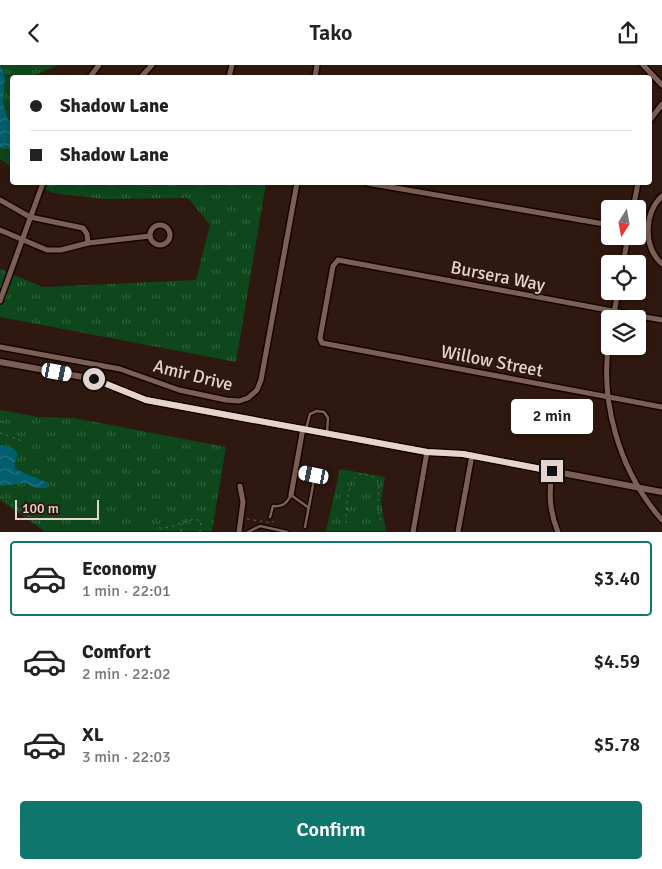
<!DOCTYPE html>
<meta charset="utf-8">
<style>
:root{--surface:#fff;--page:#f2f2f2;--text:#222;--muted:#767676;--line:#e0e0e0;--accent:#0f766e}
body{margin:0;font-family:Signika,sans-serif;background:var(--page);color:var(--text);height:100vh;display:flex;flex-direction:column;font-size:19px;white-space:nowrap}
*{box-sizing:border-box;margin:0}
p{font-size:16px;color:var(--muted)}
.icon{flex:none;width:28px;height:28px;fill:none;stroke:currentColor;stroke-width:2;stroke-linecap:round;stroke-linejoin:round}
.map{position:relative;height:467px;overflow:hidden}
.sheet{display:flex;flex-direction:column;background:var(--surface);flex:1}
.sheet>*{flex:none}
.banner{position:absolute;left:10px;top:10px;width:642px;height:110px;border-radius:5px;box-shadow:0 2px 8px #0003;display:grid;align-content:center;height:110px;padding:0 20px;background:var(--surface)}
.needle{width:32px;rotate:191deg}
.buttons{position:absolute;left:601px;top:135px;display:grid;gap:10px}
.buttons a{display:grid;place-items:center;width:45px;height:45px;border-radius:5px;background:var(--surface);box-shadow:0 2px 8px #0003;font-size:25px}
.scale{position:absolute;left:15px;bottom:12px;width:84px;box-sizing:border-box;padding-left:5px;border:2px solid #e5d4ce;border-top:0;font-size:14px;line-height:18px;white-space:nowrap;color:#e5d4ce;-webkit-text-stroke:4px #2f180f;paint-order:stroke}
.end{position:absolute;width:22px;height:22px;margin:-11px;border:6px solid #e5d4ce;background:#111;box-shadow:0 0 0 2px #111}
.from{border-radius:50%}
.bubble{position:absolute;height:35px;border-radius:5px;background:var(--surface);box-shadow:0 2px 8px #0003;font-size:16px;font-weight:600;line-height:35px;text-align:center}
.car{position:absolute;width:15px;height:30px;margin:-15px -8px;border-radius:6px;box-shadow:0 0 4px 1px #0007;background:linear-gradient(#fff 24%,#345 0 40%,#fff 0 76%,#345 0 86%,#fff 0)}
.banner b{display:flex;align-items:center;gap:18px;height:48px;font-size:19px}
.banner b+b{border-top:1px solid var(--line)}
.banner i{width:12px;height:12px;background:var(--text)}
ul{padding:9px 0 0;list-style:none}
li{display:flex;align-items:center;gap:15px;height:75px;margin:0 10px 8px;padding:0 10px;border:2px solid transparent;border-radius:5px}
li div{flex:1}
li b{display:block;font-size:19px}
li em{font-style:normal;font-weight:600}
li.active{border-color:var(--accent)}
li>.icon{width:45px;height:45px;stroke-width:1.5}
.button{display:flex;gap:10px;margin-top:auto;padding:10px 20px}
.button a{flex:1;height:58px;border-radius:5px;background:var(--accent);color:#fff;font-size:20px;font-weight:600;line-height:58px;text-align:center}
header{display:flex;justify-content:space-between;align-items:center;height:65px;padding:0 20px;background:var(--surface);font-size:22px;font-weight:600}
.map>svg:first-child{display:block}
</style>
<header><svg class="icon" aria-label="back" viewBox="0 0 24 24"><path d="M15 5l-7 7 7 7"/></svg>Tako<svg class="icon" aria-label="share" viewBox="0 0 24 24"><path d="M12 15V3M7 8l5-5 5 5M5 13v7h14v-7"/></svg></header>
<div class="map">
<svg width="662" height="467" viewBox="0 0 662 467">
<defs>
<pattern id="grass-tufts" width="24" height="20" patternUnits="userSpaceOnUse" patternTransform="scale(1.25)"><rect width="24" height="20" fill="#0d471b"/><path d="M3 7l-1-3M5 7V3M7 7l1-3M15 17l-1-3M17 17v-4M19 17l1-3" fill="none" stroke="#30613b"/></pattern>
<pattern id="water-waves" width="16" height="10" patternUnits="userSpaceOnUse" patternTransform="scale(1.25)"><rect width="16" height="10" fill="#015e6d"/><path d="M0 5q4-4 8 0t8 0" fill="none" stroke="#267481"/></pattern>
</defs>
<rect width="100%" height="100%" fill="#2f180f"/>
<g fill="url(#grass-tufts)">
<path d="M0 0H58L31 12H12V102L0 94Z"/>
<path d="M35 118H266L236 297 0 252V204L43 222 196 215 210 160 188 133 104 134 53 128Z"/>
<path d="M0 345 39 352 74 353 226 382 212 466H44L0 435Z"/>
<path d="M340 404 385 412 381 438 386 466H326Z"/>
</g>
<g fill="url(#water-waves)">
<path d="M0 0 5 12 3 38 7 52 12 63V79L8 82 0 83Z"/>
<path d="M3 380 12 383 17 387C18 393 13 398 15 404L46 417 48 421 47 423H36L25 418 0 421V381Z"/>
</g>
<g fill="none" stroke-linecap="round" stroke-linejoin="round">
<g stroke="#160300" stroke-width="5">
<g id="service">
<path d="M306 364 310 349 317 346 324 347 328 353 327 368"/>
<path d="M295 406 315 410 305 462"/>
<path d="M270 452 273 441C283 442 286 439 291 430L309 443"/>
<path d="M248 467 260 461 287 467"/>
</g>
</g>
<g stroke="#160300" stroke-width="8">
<g id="minor">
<path d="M643 0 662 20"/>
<path d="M90 12 99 0"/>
<path d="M141 12 152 0"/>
<path d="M229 12 232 0"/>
<path d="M315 12 317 0"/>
<path d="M650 55 662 39"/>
<path d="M367 118 610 160"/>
<path d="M662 131C644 148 643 182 662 199"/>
<path d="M0 135 30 152 83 163 87 169 88 178"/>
<path d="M633 144 638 118"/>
<circle cx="160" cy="170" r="10"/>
<path d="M0 165 47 185H61L88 178 150 171"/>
<path d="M623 199 628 171"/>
<path d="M0 236 43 118"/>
<path d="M613 254 618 226"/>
<path d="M662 255 338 195 333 201 320 273 322 278 662 342"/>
<path d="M610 270C598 334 619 406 662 455"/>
<path d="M0 282 120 304 179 325 226 335 239 336 248 333 257 325 261 315 297 118"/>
<path d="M552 406C549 427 549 446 558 467"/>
<path d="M291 430 303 363"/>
<path d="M239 467 243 437 240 421"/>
<path d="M413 467 427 387"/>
<path d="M458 467 472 390"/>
</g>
</g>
<g stroke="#160300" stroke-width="9">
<path id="tertiary" d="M0 297 94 314 146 335 427 387 463 389 662 427"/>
</g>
<g stroke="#705b53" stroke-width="1" stroke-dasharray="2.5 4" stroke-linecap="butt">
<path d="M0 356 6 360"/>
<path d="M0 368 25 377"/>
<path d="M0 432 44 461"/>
<path d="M247 454 272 458 273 456"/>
<path d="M346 458C346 445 347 416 359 409 387 411 377 422 378 441 378 446 380 452 381 457"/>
<path d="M159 463C174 465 188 450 201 456L200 467"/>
<path d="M181 467 182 459"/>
</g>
<use href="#service" stroke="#7c6055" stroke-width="2.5"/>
<use href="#minor" stroke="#7c6055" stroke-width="5"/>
<use href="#tertiary" stroke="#7c6055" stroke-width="6"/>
</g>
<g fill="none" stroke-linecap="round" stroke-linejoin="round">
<path stroke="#e5d4ce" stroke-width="6" d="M94 314 146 335 427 387 463 389 552 406"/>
</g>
<g text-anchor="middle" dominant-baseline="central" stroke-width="4" stroke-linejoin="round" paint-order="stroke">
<g font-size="18" fill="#e5d4ce" stroke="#2f180f">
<text transform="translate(498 211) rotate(11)">Bursera Way</text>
<text transform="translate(492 296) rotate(11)">Willow Street</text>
<text transform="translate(193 310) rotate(14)">Amir Drive</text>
</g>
</g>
</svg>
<div class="buttons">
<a><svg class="needle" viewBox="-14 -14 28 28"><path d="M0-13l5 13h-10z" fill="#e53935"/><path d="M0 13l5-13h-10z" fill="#767676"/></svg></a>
<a><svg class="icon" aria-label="locate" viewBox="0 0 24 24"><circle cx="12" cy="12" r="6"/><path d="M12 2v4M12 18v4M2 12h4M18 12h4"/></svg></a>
<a><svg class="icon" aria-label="layers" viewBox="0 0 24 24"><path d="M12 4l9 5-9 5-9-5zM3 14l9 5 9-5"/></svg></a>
</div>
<div class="scale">100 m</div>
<i class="end from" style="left:94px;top:314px"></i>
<i class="end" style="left:552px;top:406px"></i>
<div class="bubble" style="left:511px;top:334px;width:82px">2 min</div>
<i class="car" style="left:57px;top:307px;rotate:101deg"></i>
<i class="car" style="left:314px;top:410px;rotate:282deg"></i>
<div class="banner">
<b><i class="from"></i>Shadow Lane</b>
<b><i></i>Shadow Lane</b>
</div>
</div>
<section class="sheet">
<ul>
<li class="active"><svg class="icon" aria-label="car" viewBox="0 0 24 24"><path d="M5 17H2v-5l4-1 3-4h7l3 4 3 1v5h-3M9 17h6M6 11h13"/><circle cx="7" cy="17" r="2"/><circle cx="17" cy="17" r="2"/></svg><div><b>Economy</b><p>1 min · 22:01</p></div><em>$3.40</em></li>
<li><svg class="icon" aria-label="car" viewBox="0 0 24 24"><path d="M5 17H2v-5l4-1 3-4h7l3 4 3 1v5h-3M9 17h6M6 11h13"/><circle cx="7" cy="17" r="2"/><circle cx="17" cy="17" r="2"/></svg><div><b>Comfort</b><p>2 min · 22:02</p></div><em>$4.59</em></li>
<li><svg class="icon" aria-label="car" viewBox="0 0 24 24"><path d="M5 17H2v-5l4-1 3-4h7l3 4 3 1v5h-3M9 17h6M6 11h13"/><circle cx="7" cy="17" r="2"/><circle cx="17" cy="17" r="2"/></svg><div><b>XL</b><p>3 min · 22:03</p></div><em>$5.78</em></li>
</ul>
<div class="button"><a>Confirm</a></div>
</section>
